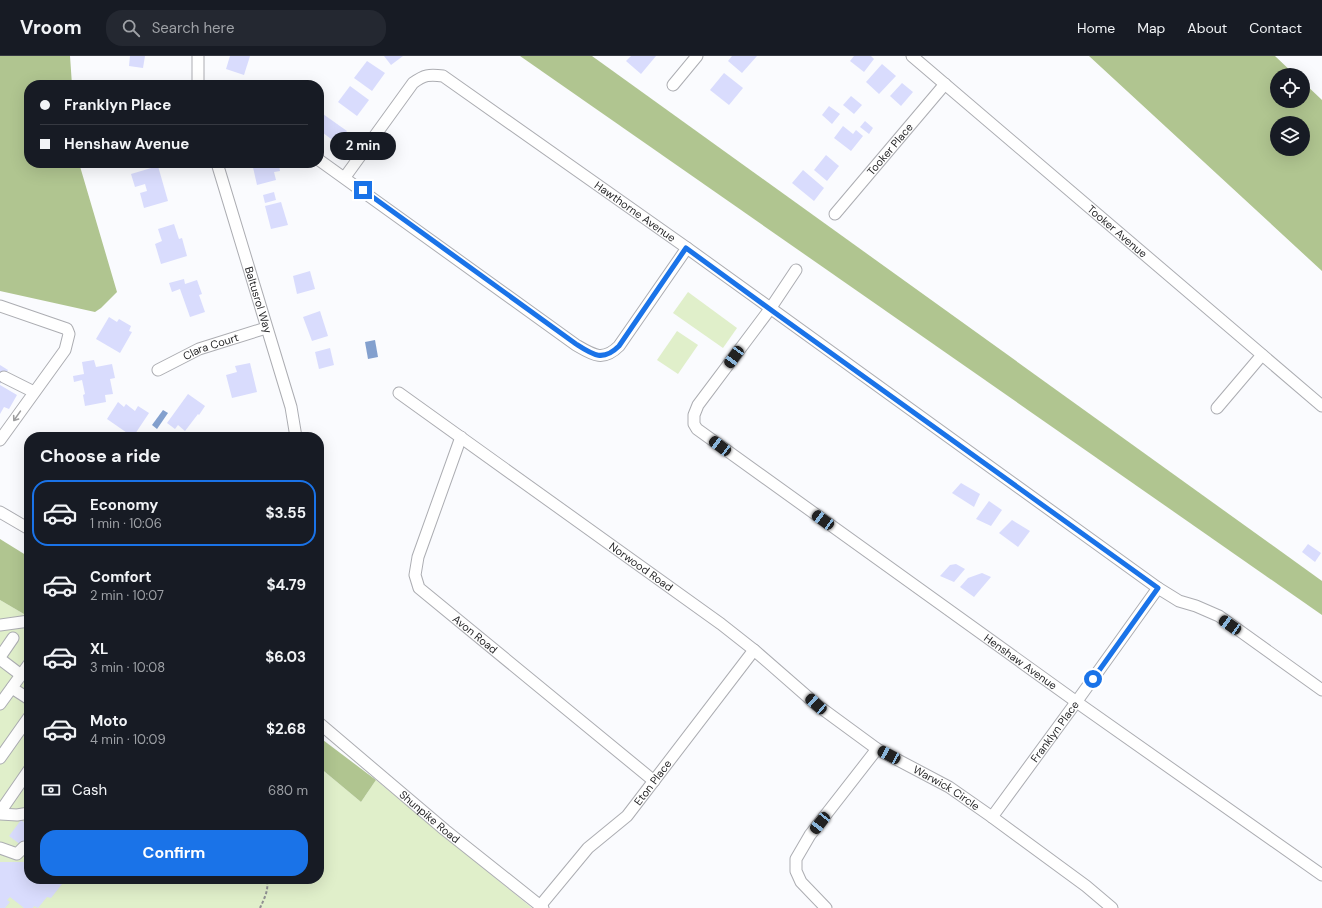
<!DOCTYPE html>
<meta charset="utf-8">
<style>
:root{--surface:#171b24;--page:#242831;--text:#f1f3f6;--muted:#9ea1a6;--line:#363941;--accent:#1a73e8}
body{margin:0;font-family:"DM Sans",sans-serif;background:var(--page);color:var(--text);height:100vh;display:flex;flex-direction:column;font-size:15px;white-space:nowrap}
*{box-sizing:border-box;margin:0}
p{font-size:13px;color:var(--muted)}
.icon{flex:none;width:22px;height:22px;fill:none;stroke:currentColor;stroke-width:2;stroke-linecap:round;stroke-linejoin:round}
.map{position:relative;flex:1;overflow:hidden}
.panel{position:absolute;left:24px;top:376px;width:300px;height:452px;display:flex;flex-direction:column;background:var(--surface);border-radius:16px;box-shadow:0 4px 16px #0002}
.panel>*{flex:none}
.top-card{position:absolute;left:24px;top:24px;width:300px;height:88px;border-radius:16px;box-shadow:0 4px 16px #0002;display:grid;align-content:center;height:88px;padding:0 16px;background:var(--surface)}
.fabs{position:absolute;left:1270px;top:12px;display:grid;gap:8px}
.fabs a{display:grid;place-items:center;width:40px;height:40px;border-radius:50%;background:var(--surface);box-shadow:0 4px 16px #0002;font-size:20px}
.end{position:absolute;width:18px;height:18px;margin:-9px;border:5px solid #1a73e8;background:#fff;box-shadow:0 0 0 2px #fff}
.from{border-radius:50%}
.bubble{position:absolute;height:28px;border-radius:14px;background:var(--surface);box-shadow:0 4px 16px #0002;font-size:13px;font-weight:700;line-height:28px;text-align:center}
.car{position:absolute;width:12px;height:24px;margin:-12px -6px;border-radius:5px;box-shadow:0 0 3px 1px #0007;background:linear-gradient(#222 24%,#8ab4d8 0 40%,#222 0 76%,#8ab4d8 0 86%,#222 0)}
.top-card b{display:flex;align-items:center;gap:14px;height:38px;font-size:15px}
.top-card b+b{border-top:1px solid var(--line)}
.top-card i{width:10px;height:10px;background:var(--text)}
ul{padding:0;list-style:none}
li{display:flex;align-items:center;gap:12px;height:66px;margin:0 8px 6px;padding:0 8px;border:2px solid transparent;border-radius:16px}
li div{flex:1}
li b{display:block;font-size:15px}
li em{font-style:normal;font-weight:700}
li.on{border-color:var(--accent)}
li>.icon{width:36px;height:36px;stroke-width:1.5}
h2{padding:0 16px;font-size:18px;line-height:48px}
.pay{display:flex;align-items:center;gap:10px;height:44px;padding:0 16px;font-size:15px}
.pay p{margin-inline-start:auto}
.button{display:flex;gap:8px;margin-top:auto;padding:8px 16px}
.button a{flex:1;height:46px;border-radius:16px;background:var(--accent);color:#fff;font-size:16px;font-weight:700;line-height:46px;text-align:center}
header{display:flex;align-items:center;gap:24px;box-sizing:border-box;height:56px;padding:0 20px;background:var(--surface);border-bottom:1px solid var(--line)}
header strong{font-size:19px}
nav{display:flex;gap:22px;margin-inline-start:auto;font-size:14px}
.search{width:280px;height:36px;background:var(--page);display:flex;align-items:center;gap:10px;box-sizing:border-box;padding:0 14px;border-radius:16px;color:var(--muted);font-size:15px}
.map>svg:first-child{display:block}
</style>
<header>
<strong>Vroom</strong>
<div class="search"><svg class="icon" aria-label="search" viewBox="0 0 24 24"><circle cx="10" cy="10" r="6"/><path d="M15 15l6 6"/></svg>Search here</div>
<nav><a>Home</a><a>Map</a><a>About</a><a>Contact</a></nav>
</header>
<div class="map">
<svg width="1322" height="852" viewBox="0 0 1322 852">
<rect width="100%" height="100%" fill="#fafbfe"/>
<g fill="#e0efca">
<path d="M688 236 737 272 723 292 673 257Z"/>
<path d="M677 275 698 289 678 318 657 304Z"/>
<path d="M0 544 29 561V823H319V711L361 746 376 724 532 852H0Z"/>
</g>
<g fill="#b0c590" fill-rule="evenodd">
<path d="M0 0H70L72 29H29V107H79L117 236 101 252 95 256 0 235Z"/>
<path d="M520 0H592L1322 525V559Z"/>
<path d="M1089 0H1275L1295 19H1277V45H1303V26L1322 44V215ZM1277 67H1303V93H1277Z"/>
<path d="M0 483 29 501V561L0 544Z"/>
<path d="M319 681 376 724 361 746 319 711Z"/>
</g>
<g fill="#83a0ce">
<path d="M375 284 378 301 368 303 365 286Z"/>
<path d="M163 354 168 357 157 373 152 369Z"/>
</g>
<g fill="#d9dcfd">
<path d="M130 0H145L143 12 129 10Z"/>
<path d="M230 0H250L244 19 226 13Z"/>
<path d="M384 0H403L391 9Z"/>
<path d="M631 0H656L641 18 626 5Z"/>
<path d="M732 0H757L742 17 728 5Z"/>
<path d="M854 0H871L874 3 864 16 850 5Z"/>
<path d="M367 5 385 17 372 35 354 22Z"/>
<path d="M882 8 896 20 879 38 866 26Z"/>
<path d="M724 17 743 32 729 49 710 34Z"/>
<path d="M145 26 146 29H129V28Z"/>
<path d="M902 27 913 36 901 50 890 40Z"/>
<path d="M350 30 369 44 357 60 338 46Z"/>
<path d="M851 40 862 49 854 58 843 49Z"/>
<path d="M829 50 840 58 832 68 822 59Z"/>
<path d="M323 58 347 75 338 88 319 74V64Z"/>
<path d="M865 65 873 72 869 78 860 71Z"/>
<path d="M843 70 853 78 856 74 863 80 851 95 834 82Z"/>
<path d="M826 99 839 110 827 125 814 114Z"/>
<path d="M252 107H281V109H279L280 115 274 116 276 124 257 129Z"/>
<path d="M158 110 168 145 144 152 140 137 147 135 145 128 135 131 131 118Z"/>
<path d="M803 114 824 132 814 145 792 127Z"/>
<path d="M274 136 276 144 265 147 263 139Z"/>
<path d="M281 146 288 169 271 173 265 150Z"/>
<path d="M174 168 179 183 182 182 187 200 161 208 155 188 162 185 158 173Z"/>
<path d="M310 215 315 233 297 238 293 220Z"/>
<path d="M184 223 185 228 197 224 202 238 199 239 205 256 190 261 180 233 172 236 169 227Z"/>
<path d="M320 255 328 280 312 285 303 261Z"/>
<path d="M109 261 117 266 119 263 131 270 129 275 132 276 120 297 96 283Z"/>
<path d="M330 292 334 309 319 313 315 296Z"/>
<path d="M94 304 96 311 112 308 115 322 110 323 113 338 105 339 106 346 85 350 83 339 85 338 82 324 74 326 73 320 84 318 82 306Z"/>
<path d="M250 307 257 336 232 342 226 319 237 316 235 310Z"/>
<path d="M0 309 8 314 0 328Z"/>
<path d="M0 329 17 339 9 353 4 351 0 358Z"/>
<path d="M188 338 205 350 199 359 198 358 185 375 178 369 175 373 167 367Z"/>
<path d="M118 346 124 351 126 348 135 355 138 350 149 357 133 381 107 363Z"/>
<path d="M961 427 980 438 974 451 952 437Z"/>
<path d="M989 445 1002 454 991 470 976 463Z"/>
<path d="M1012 464 1030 475 1018 491 999 477Z"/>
<path d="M1308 488 1321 497 1315 506 1302 496Z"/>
<path d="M956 508 965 513 954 526 940 520 950 509Z"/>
<path d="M982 517 991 521 974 541 960 531 968 522Z"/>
<path d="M21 764 29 770V795L9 780Z"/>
<path d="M29 803V823H66L51 842 47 841 38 852 34 850 33 852H24L10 841 7 844 10 846 5 852H0V806H26Z"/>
</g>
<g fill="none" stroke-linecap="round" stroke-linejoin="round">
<g stroke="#acadb2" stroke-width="13">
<g id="minor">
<path id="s1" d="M912 0 1322 350"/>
<path d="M198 29V0"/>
<path d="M673 29 697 0"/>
<path d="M319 104 576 289C593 299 603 306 619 290L687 192"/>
<path id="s2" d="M217 107 291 351 296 381"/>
<path id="s3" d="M345 121 413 27C424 19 429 18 443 20L687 192 1158 532 1179 545 1196 550 1219 560 1322 634"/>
<path id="s4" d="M835 158 945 28"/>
<path id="s5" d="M796 214 770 253 698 349 694 359V368L697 373 1085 652 1322 819"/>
<path d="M0 250 67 273 69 278 65 294 0 384"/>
<path id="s6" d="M158 314 199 293 266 272"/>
<path d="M4 321 34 336"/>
<path id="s7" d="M399 337 721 568 754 594 817 649 877 693 949 731 992 761 1086 830 1112 852"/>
<path d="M1217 352 1262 299"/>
<path id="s8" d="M461 381 418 501 415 519 419 532 654 725"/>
<path d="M0 456 29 473"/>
<path d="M0 569 29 565"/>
<path d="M0 601 13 582"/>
<path d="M0 603 21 619"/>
<path d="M12 632 29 643"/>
<path d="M0 648 29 608"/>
<path id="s9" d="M319 667 445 774 543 852"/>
<path d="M0 702 29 661"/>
<path d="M0 756 29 714"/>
<path d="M0 758 17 759 29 757"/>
<path id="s10" d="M992 761 1077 645 1158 532"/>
<path d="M0 792 17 798 24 791"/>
<path id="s11" d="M540 850 588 792 627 760 754 594"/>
<path d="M826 852 801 826 796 815V803L810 779 877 693"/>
</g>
</g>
<path stroke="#909193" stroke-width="2" stroke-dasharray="3 2" stroke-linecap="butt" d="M260 852C264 843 270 832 266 823"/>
<use href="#minor" stroke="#fff" stroke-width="11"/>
</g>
<defs><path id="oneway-shaft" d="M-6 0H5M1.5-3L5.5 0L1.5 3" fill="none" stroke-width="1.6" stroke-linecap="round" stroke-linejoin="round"/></defs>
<use stroke="#9d9d9e" href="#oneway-shaft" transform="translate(17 360) rotate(125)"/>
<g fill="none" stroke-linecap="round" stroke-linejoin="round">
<path stroke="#1a73e8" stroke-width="5" d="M363 134 576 288C593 299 603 306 619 290L686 192 778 259 1158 532 1093 623"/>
</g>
<g text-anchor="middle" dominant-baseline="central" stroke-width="4" stroke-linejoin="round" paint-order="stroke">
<g font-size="11" fill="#262628" stroke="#fff">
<text stroke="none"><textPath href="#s4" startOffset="85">Tooker Place</textPath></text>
<text stroke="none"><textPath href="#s3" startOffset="383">Hawthorne Avenue</textPath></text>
<text stroke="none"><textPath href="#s1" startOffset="270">Tooker Avenue</textPath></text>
<text stroke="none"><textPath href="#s2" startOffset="143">Baltusrol Way</textPath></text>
<text stroke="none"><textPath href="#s6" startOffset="58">Clara Court</textPath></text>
<text stroke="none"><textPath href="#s7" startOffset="298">Norwood Road</textPath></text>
<text stroke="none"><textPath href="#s8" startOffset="232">Avon Road</textPath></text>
<text stroke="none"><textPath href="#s5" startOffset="591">Henshaw Avenue</textPath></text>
<text stroke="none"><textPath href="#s10" startOffset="106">Franklyn Place</textPath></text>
<text stroke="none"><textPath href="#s11" startOffset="168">Eton Place</textPath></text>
<text stroke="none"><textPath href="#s7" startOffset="676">Warwick Circle</textPath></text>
<text stroke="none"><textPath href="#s9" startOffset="145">Shunpike Road</textPath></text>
</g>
</g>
</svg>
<div class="fabs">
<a><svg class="icon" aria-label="locate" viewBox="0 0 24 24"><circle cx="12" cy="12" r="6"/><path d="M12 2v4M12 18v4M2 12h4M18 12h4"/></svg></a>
<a><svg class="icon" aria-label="layers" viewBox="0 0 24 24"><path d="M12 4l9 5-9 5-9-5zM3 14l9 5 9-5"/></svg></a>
</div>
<i class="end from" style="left:1093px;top:623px"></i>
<i class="end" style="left:363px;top:134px"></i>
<div class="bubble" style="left:330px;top:76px;width:66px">2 min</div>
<i class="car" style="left:734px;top:301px;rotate:216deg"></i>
<i class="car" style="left:720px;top:390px;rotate:307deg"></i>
<i class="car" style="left:823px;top:464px;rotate:306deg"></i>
<i class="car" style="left:1230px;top:569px;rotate:305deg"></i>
<i class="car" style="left:816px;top:648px;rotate:312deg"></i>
<i class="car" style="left:889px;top:699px;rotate:298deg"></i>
<i class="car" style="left:820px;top:767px;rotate:218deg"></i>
<div class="top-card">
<b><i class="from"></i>Franklyn Place</b>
<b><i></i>Henshaw Avenue</b>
</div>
<section class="panel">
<h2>Choose a ride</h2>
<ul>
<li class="on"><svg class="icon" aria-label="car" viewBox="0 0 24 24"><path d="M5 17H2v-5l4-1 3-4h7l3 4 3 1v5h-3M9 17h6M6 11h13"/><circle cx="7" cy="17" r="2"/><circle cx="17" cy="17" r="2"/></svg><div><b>Economy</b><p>1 min · 10:06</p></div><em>$3.55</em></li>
<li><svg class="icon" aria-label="car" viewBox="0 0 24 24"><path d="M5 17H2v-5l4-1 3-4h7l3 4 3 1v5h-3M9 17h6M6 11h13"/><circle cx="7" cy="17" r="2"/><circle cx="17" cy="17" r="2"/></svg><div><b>Comfort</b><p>2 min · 10:07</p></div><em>$4.79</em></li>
<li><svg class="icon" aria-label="car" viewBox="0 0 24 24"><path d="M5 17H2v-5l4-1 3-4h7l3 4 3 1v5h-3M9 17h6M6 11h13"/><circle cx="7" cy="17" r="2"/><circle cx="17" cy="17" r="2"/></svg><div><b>XL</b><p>3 min · 10:08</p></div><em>$6.03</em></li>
<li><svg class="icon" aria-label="car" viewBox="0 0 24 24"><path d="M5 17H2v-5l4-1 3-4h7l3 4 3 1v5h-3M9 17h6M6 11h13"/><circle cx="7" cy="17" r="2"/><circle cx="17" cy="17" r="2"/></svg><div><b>Moto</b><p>4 min · 10:09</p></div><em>$2.68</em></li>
</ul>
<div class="pay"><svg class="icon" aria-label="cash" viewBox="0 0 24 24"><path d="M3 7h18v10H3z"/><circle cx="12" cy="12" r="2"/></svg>Cash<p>680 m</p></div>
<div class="button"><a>Confirm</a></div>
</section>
</div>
